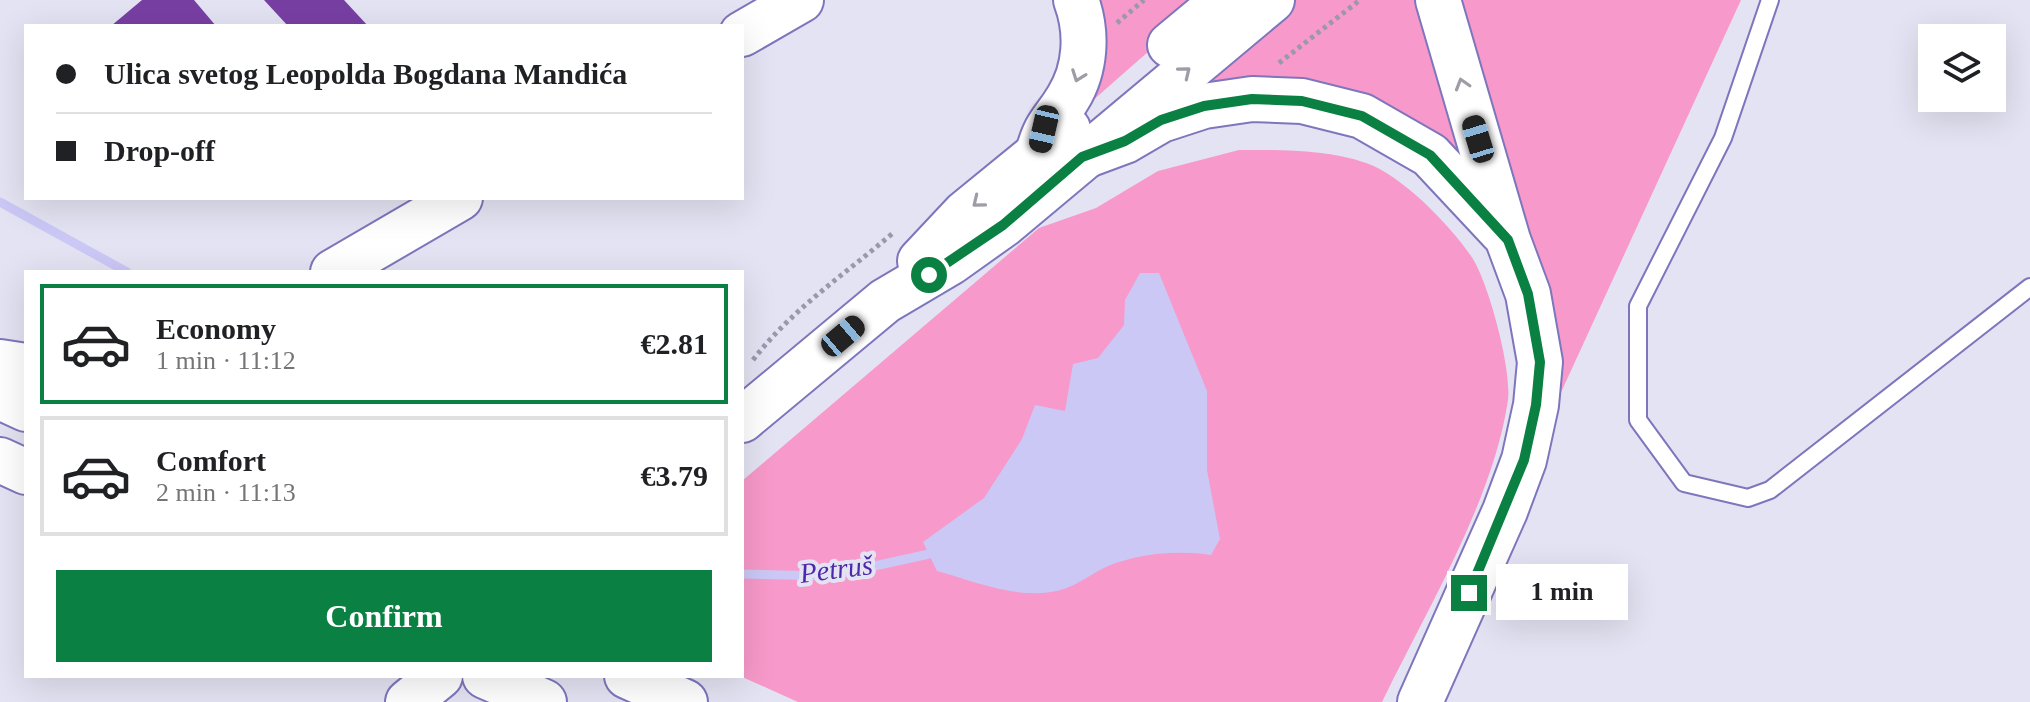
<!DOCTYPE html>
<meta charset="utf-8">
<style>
:root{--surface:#fff;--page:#f2f2f2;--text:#202124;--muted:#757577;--line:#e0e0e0;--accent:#0b8043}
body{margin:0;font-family:Georgia,serif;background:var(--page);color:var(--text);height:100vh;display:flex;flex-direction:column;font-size:30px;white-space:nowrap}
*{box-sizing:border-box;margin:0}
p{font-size:26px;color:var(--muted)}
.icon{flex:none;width:44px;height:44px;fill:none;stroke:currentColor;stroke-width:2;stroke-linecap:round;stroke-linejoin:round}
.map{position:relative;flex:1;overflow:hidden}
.sheet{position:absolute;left:24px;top:270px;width:720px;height:408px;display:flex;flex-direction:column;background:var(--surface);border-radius:0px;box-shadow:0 8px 32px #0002}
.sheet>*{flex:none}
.banner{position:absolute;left:24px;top:24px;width:720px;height:176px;border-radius:0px;box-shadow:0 8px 32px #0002;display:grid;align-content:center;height:176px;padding:0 32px;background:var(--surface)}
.controls{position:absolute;left:1918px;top:24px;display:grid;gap:16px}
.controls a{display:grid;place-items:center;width:88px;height:88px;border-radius:0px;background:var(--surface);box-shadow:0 8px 32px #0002;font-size:40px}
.end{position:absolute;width:36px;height:36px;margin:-18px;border:10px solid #0b8043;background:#fff;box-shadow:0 0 0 4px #fff}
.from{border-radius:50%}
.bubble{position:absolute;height:56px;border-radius:0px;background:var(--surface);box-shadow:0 8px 32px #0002;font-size:26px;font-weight:600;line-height:56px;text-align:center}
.car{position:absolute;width:24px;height:48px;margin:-24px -12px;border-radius:10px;box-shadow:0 0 6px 2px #0007;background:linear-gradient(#222 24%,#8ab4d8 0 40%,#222 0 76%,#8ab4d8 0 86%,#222 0)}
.banner b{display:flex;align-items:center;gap:28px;height:76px;font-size:30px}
.banner b+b{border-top:2px solid var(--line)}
.banner i{width:20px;height:20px;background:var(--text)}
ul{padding:14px 0 0;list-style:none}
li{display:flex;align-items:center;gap:24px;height:120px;margin:0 16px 12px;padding:0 16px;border:4px solid var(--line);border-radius:0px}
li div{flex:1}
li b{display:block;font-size:30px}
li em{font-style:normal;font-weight:600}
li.active{border-color:var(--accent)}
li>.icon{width:72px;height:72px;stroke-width:1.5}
.cta{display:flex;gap:16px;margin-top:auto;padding:16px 32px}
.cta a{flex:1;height:92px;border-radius:0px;background:var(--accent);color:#fff;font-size:32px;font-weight:600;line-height:92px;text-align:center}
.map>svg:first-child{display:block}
</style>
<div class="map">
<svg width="2030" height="702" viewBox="0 0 2030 702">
<rect width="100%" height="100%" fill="#e4e3f3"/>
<g fill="#f799ca">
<path d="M1089 0H1207L1091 102Z"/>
<path d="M1291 0H1421L1479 169 1433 138 1184 90Z"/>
<path d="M1458 0H1741L1552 412 1556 337 1539 260 1504 163Z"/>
<path d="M1239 150C1281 150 1325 149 1366 163 1402 175 1453 228 1473 259 1489 285 1512 370 1508 400 1493 501 1427 609 1382 702H798L740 676 742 481 1039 228 1096 208 1158 171Z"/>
</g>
<path fill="#cbc8f6" d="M1140 273H1159L1207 391V470L1220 539 1211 555C1178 550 1140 553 1108 566 1093 573 1079 584 1064 589 1022 602 977 582 937 571L923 542 984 498 1022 439 1035 405 1065 411 1073 364 1098 358 1124 325 1125 300Z"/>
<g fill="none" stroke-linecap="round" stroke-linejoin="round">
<g stroke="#cbc8f6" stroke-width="9">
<path d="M0 202 127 272"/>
<path d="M742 574 829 576 929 554"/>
</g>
</g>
<g fill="#783fa3">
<path d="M142 0H194L216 26H111Z"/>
<path d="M264 0H344L368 26H288Z"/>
</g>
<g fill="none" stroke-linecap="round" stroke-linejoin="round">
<g stroke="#7e76bd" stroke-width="20">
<path id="service" d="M1770 0 1723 138 1638 306V420L1684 483 1748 498 1770 490 2030 287"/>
</g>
<g stroke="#7e76bd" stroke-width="48">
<g id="secondary">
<path d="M1170 45 1224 0"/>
<path d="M920 261 965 213 1068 129"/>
<path d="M742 420 885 301 951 262 1003 225 1272 0"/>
<path d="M408 702 440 676"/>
</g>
</g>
<g stroke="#7e76bd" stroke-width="48">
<g id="trunk">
<path d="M742 34 801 0"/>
<path d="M1038 153C1046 123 1053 123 1068 98 1086 69 1088 32 1076 0"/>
<path d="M1082 157 1125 141 1161 120 1204 106 1252 99 1302 101 1362 116 1430 155 1502 232"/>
<path d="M333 272 460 198"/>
<path d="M0 362 26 366"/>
<path d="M0 397 26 409"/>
<path d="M0 460 26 472"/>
<path d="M485 676 544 702"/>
<path d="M627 676 685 702"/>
<path d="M1420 702 1505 511 1524 460 1536 405 1540 362 1528 294 1508 240 1438 0"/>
</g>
</g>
<g stroke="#9b98ac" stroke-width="5" stroke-dasharray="4 4" stroke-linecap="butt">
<path d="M1117 23 1144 0"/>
<path d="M1279 63 1360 0"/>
<path d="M753 360C792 309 844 275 893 233"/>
</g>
<use href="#service" stroke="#fff" stroke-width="16"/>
<use href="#secondary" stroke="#fff" stroke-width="44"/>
<use href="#trunk" stroke="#fff" stroke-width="44"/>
</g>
<defs><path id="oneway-chevron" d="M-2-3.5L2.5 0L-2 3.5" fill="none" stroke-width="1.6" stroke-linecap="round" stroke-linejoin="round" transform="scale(2)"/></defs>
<g stroke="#9e9ca6">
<use href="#oneway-chevron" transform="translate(1185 72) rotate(-39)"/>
<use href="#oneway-chevron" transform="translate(1078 76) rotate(110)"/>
<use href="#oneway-chevron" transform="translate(1462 84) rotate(-107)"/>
<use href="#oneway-chevron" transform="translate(978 202) rotate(141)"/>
</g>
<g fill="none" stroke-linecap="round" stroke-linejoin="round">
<path stroke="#0b8043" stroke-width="10" d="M929 275 1003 225 1082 157 1125 141 1161 120 1204 106 1252 99 1302 101 1362 116 1430 155 1508 240 1528 294 1540 362 1536 405 1524 460 1469 593"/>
</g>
<g text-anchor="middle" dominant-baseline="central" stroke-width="8" stroke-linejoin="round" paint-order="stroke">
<g font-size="28" font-style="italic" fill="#4d29aa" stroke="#e4e3f3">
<text transform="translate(836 569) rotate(-7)">Petruš</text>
</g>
</g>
</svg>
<div class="controls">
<a><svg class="icon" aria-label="layers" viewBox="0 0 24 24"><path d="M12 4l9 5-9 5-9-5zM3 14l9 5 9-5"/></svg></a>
</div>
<i class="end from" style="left:929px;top:275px"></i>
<i class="end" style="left:1469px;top:593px"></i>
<div class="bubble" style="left:1496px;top:564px;width:132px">1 min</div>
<i class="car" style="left:1044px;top:129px;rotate:193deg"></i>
<i class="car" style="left:1478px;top:139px;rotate:343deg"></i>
<i class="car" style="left:843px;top:336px;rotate:50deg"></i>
<div class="banner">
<b><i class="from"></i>Ulica svetog Leopolda Bogdana Mandića</b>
<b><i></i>Drop-off</b>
</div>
<section class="sheet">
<ul>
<li class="active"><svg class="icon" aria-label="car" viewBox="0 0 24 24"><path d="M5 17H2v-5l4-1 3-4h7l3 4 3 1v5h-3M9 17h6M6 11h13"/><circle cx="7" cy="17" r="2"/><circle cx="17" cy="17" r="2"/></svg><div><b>Economy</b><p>1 min · 11:12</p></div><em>€2.81</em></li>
<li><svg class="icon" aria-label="car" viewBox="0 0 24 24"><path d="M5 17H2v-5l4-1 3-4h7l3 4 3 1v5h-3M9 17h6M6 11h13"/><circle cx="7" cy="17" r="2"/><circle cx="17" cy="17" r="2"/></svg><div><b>Comfort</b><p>2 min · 11:13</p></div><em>€3.79</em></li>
</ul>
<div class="cta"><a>Confirm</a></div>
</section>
</div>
